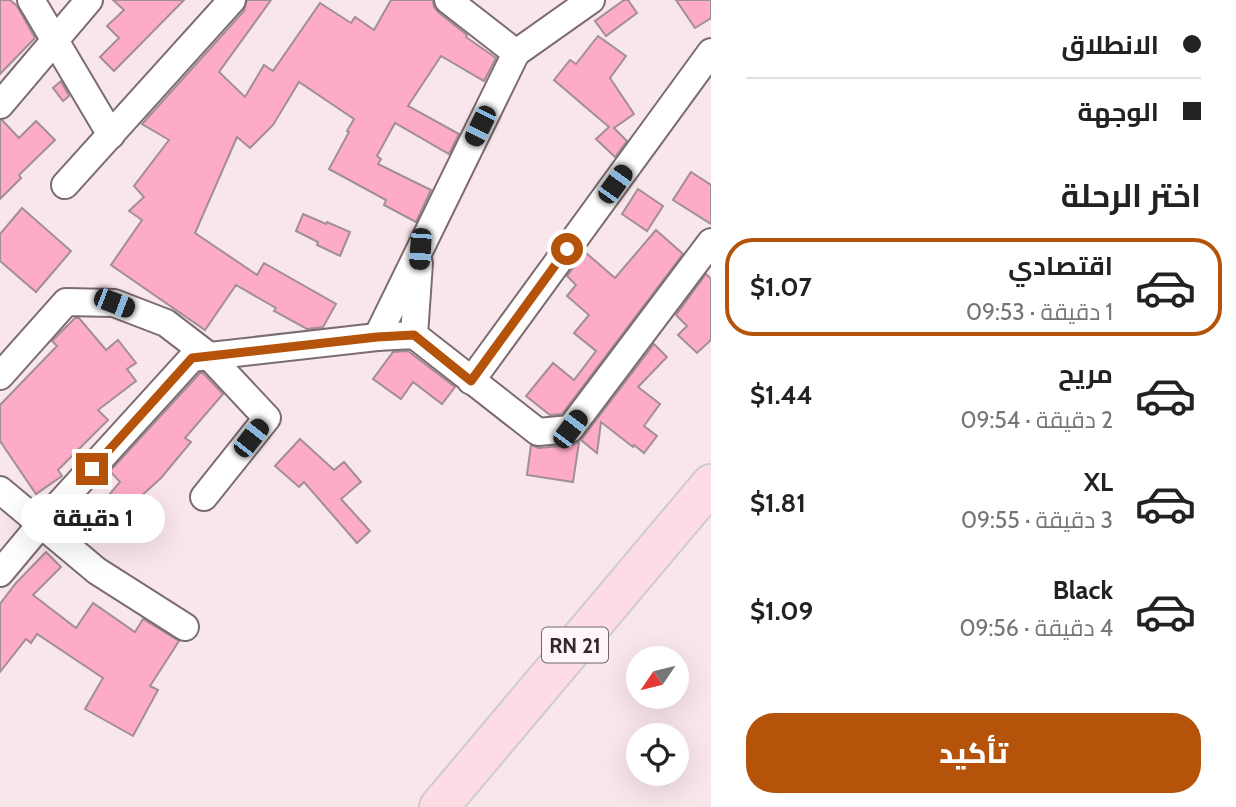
<!DOCTYPE html>
<html lang="ar">
<meta charset="utf-8">
<style>
:root{--surface:#fff;--page:#f2f2f2;--text:#222;--muted:#767676;--line:#e0e0e0;--accent:#b45309}
body{margin:0;font-family:Cabin,Cairo,sans-serif;background:var(--page);color:var(--text);direction:rtl;height:100vh;display:flex;flex-direction:column;font-size:26px;white-space:nowrap}
*{box-sizing:border-box;margin:0}
p{font-size:23px;color:var(--muted)}
.icon{flex:none;width:38px;height:38px;fill:none;stroke:currentColor;stroke-width:2;stroke-linecap:round;stroke-linejoin:round}
.map{position:relative;flex:1;overflow:hidden;direction:ltr}
.sheet{display:flex;flex-direction:column;background:var(--surface);width:525px}
.sheet>*{flex:none}
.banner{display:grid;align-content:center;height:154px;padding:0 35px;background:var(--surface)}
.needle{width:46px;rotate:235deg}
.fabs{position:absolute;left:626px;top:646px;display:grid;gap:14px}
.fabs a{display:grid;place-items:center;width:63px;height:63px;border-radius:50%;background:var(--surface);box-shadow:0 7px 28px #0002;font-size:35px}
.end{position:absolute;width:32px;height:32px;margin:-16px;border:9px solid #b45309;background:#fff;box-shadow:0 0 0 4px #fff}
.from{border-radius:50%}
.bubble{position:absolute;height:49px;border-radius:24px;background:var(--surface);box-shadow:0 7px 28px #0002;font-size:23px;font-weight:800;line-height:49px;text-align:center;direction:rtl}
.car{position:absolute;width:21px;height:42px;margin:-21px -10px;border-radius:9px;box-shadow:0 0 5px 2px #0007;background:linear-gradient(#222 24%,#8ab4d8 0 40%,#222 0 76%,#8ab4d8 0 86%,#222 0)}
.banner b{display:flex;align-items:center;gap:24px;height:66px;font-size:26px}
.banner b+b{border-top:2px solid var(--line)}
.banner i{width:18px;height:18px;background:var(--text)}
ul{padding:0;list-style:none}
li{display:flex;align-items:center;gap:21px;height:98px;margin:0 14px 10px;padding:0 21px;border:4px solid transparent;border-radius:28px}
li div{flex:1}
li b{display:block;font-size:26px}
li em{font-style:normal;font-weight:800}
li.current{border-color:var(--accent)}
li>.icon{width:63px;height:63px;stroke-width:1.5}
h2{padding:0 35px;font-size:32px;line-height:84px}
.action{display:flex;gap:14px;margin-top:auto;padding:14px 35px}
.action a{flex:1;height:80px;border-radius:28px;background:var(--accent);color:#fff;font-size:28px;font-weight:800;line-height:80px;text-align:center}
main{display:flex;flex:1;min-height:0}
.map>svg:first-child{display:block}
</style>
<main>
<section class="sheet">
<div class="banner">
<b><i class="from"></i>الانطلاق</b>
<b><i></i>الوجهة</b>
</div>
<h2>اختر الرحلة</h2>
<ul>
<li class="current"><svg class="icon" aria-label="car" viewBox="0 0 24 24"><path d="M5 17H2v-5l4-1 3-4h7l3 4 3 1v5h-3M9 17h6M6 11h13"/><circle cx="7" cy="17" r="2"/><circle cx="17" cy="17" r="2"/></svg><div><b>اقتصادي</b><p>1 دقيقة · 09:53</p></div><em>$1.07</em></li>
<li><svg class="icon" aria-label="car" viewBox="0 0 24 24"><path d="M5 17H2v-5l4-1 3-4h7l3 4 3 1v5h-3M9 17h6M6 11h13"/><circle cx="7" cy="17" r="2"/><circle cx="17" cy="17" r="2"/></svg><div><b>مريح</b><p>2 دقيقة · 09:54</p></div><em>$1.44</em></li>
<li><svg class="icon" aria-label="car" viewBox="0 0 24 24"><path d="M5 17H2v-5l4-1 3-4h7l3 4 3 1v5h-3M9 17h6M6 11h13"/><circle cx="7" cy="17" r="2"/><circle cx="17" cy="17" r="2"/></svg><div><b>XL</b><p>3 دقيقة · 09:55</p></div><em>$1.81</em></li>
<li><svg class="icon" aria-label="car" viewBox="0 0 24 24"><path d="M5 17H2v-5l4-1 3-4h7l3 4 3 1v5h-3M9 17h6M6 11h13"/><circle cx="7" cy="17" r="2"/><circle cx="17" cy="17" r="2"/></svg><div><b>Black</b><p>4 دقيقة · 09:56</p></div><em>$1.09</em></li>
</ul>
<div class="action"><a>تأكيد</a></div>
</section>
<div class="map">
<svg width="711" height="807" viewBox="0 0 711 807">
<rect width="100%" height="100%" fill="#f9e6eb"/>
<g fill="#feacc6" stroke="#a18f94" stroke-width="2">
<path d="M0 0H10L17 6 35 38 0 74Z"/>
<path d="M113 0H184L114 71 100 57 119 38 107 26 124 10Z"/>
<path d="M247 0H271L219 72 245 97 264 65 273 71 320 3 351 23 355 17 374 30 391 0H433L434 7 438 12 467 35 466 37 496 58 484 81 441 56 408 106 459 134 449 154 395 123 377 156 381 159 378 164 431 190 416 222 384 205 386 200 329 169 349 132 347 131 354 119 299 82 273 125 250 148 237 137 195 233 257 275 264 263 336 304 323 327 307 329 274 311 276 308 236 285 205 330 111 265 142 220 129 211 144 197 134 186 169 140 142 124 244 11Z"/>
<path d="M624 0H628L637 13 606 36 595 21Z"/>
<path d="M676 0H711V18L695 28Z"/>
<path d="M598 36 626 56 610 78 634 114 614 128 627 141 615 157 596 139 609 127 554 80 570 60 576 64Z"/>
<path d="M61 81 69 96 63 101 53 88Z"/>
<path d="M0 120H2L19 138 36 121 55 140 19 175 21 178 0 199Z"/>
<path d="M691 172 711 185V224L673 200Z"/>
<path d="M638 189 663 206 647 231 622 214Z"/>
<path d="M22 208 71 251 36 292 0 261V234Z"/>
<path d="M303 214 326 224 327 222 350 232 340 256 317 245 318 242 296 231Z"/>
<path d="M656 230 683 254 562 414 550 415 526 396 553 363 574 380 596 351 574 333 589 315 567 296 576 285 567 276 585 252 615 278Z"/>
<path d="M706 274 711 279V340L697 353 678 335 687 326 676 315Z"/>
<path d="M75 318H79L106 350 118 340 136 363 127 369 136 381 98 410 108 420 58 470 62 476 36 494 0 441V405L57 346 52 341Z"/>
<path d="M654 344 667 357 638 387 660 404 644 426 657 436 644 453 634 445 633 447 601 422 597 453 581 440Z"/>
<path d="M408 351 455 387 442 404 413 382 401 399 373 379 393 352Z"/>
<path d="M200 373H203L223 394 185 438 191 442 161 478 138 499 107 536 88 520 120 482 110 471Z"/>
<path d="M300 439 334 470 344 462 361 482 341 499 370 531 357 543 304 482 299 487 275 466Z"/>
<path d="M579 442 573 482 527 475 531 445 539 448 571 445Z"/>
<path d="M46 552 61 567 33 595 76 628 93 603 135 632 143 619 179 641 150 686 158 690 133 736 85 709 103 678 37 634 31 643 26 639 0 672V604L16 583Z"/>
</g>
<g fill="none" stroke-linecap="round" stroke-linejoin="round">
<g stroke="#7c6c70" stroke-width="30">
<g id="minor">
<path d="M31 0 111 135"/>
<path d="M448 0 516 53"/>
<path d="M0 105 89 0"/>
<path d="M65 185 232 0"/>
<path d="M414 335 419 263"/>
<path d="M377 337 414 335 538 432 570 429 711 242"/>
<path d="M0 376 66 302 114 303 166 323 209 356 267 418 204 497"/>
<path d="M471 381 711 52"/>
<path d="M0 490 97 571 185 627"/>
<path d="M0 573 41 524 192 358 377 337 516 53 591 0"/>
</g>
</g>
<g stroke="#cecccc" stroke-width="42">
<path id="primary" d="M439 807 711 484"/>
</g>
<use href="#minor" stroke="#fff" stroke-width="26"/>
<use href="#primary" stroke="#fddce6" stroke-width="38"/>
</g>
<g fill="none" stroke-linecap="round" stroke-linejoin="round">
<path stroke="#b45309" stroke-width="9" d="M92 469 192 358 377 337 414 335 471 381 567 249"/>
</g>
<g text-anchor="middle" dominant-baseline="central" stroke-width="6" stroke-linejoin="round" paint-order="stroke">
<rect fill="#fef6f9" stroke="#6e676a" stroke-width="2" x="542" y="627.5" width="66" height="35" rx="5"/>
<g font-size="21" font-weight="bold" fill="#312a2c">
<text x="575" y="645">RN 21</text>
</g>
</g>
</svg>
<div class="fabs">
<a><svg class="needle" viewBox="-14 -14 28 28"><path d="M0-13l5 13h-10z" fill="#e53935"/><path d="M0 13l5-13h-10z" fill="#767676"/></svg></a>
<a><svg class="icon" aria-label="locate" viewBox="0 0 24 24"><circle cx="12" cy="12" r="6"/><path d="M12 2v4M12 18v4M2 12h4M18 12h4"/></svg></a>
</div>
<i class="end from" style="left:567px;top:249px"></i>
<i class="end" style="left:92px;top:469px"></i>
<div class="bubble" style="left:21px;top:494px;width:144px">1 دقيقة</div>
<i class="car" style="left:480px;top:126px;rotate:206deg"></i>
<i class="car" style="left:615px;top:184px;rotate:36deg"></i>
<i class="car" style="left:420px;top:249px;rotate:184deg"></i>
<i class="car" style="left:114px;top:303px;rotate:111deg"></i>
<i class="car" style="left:570px;top:429px;rotate:37deg"></i>
<i class="car" style="left:251px;top:438px;rotate:38deg"></i>
</div>
</main>
